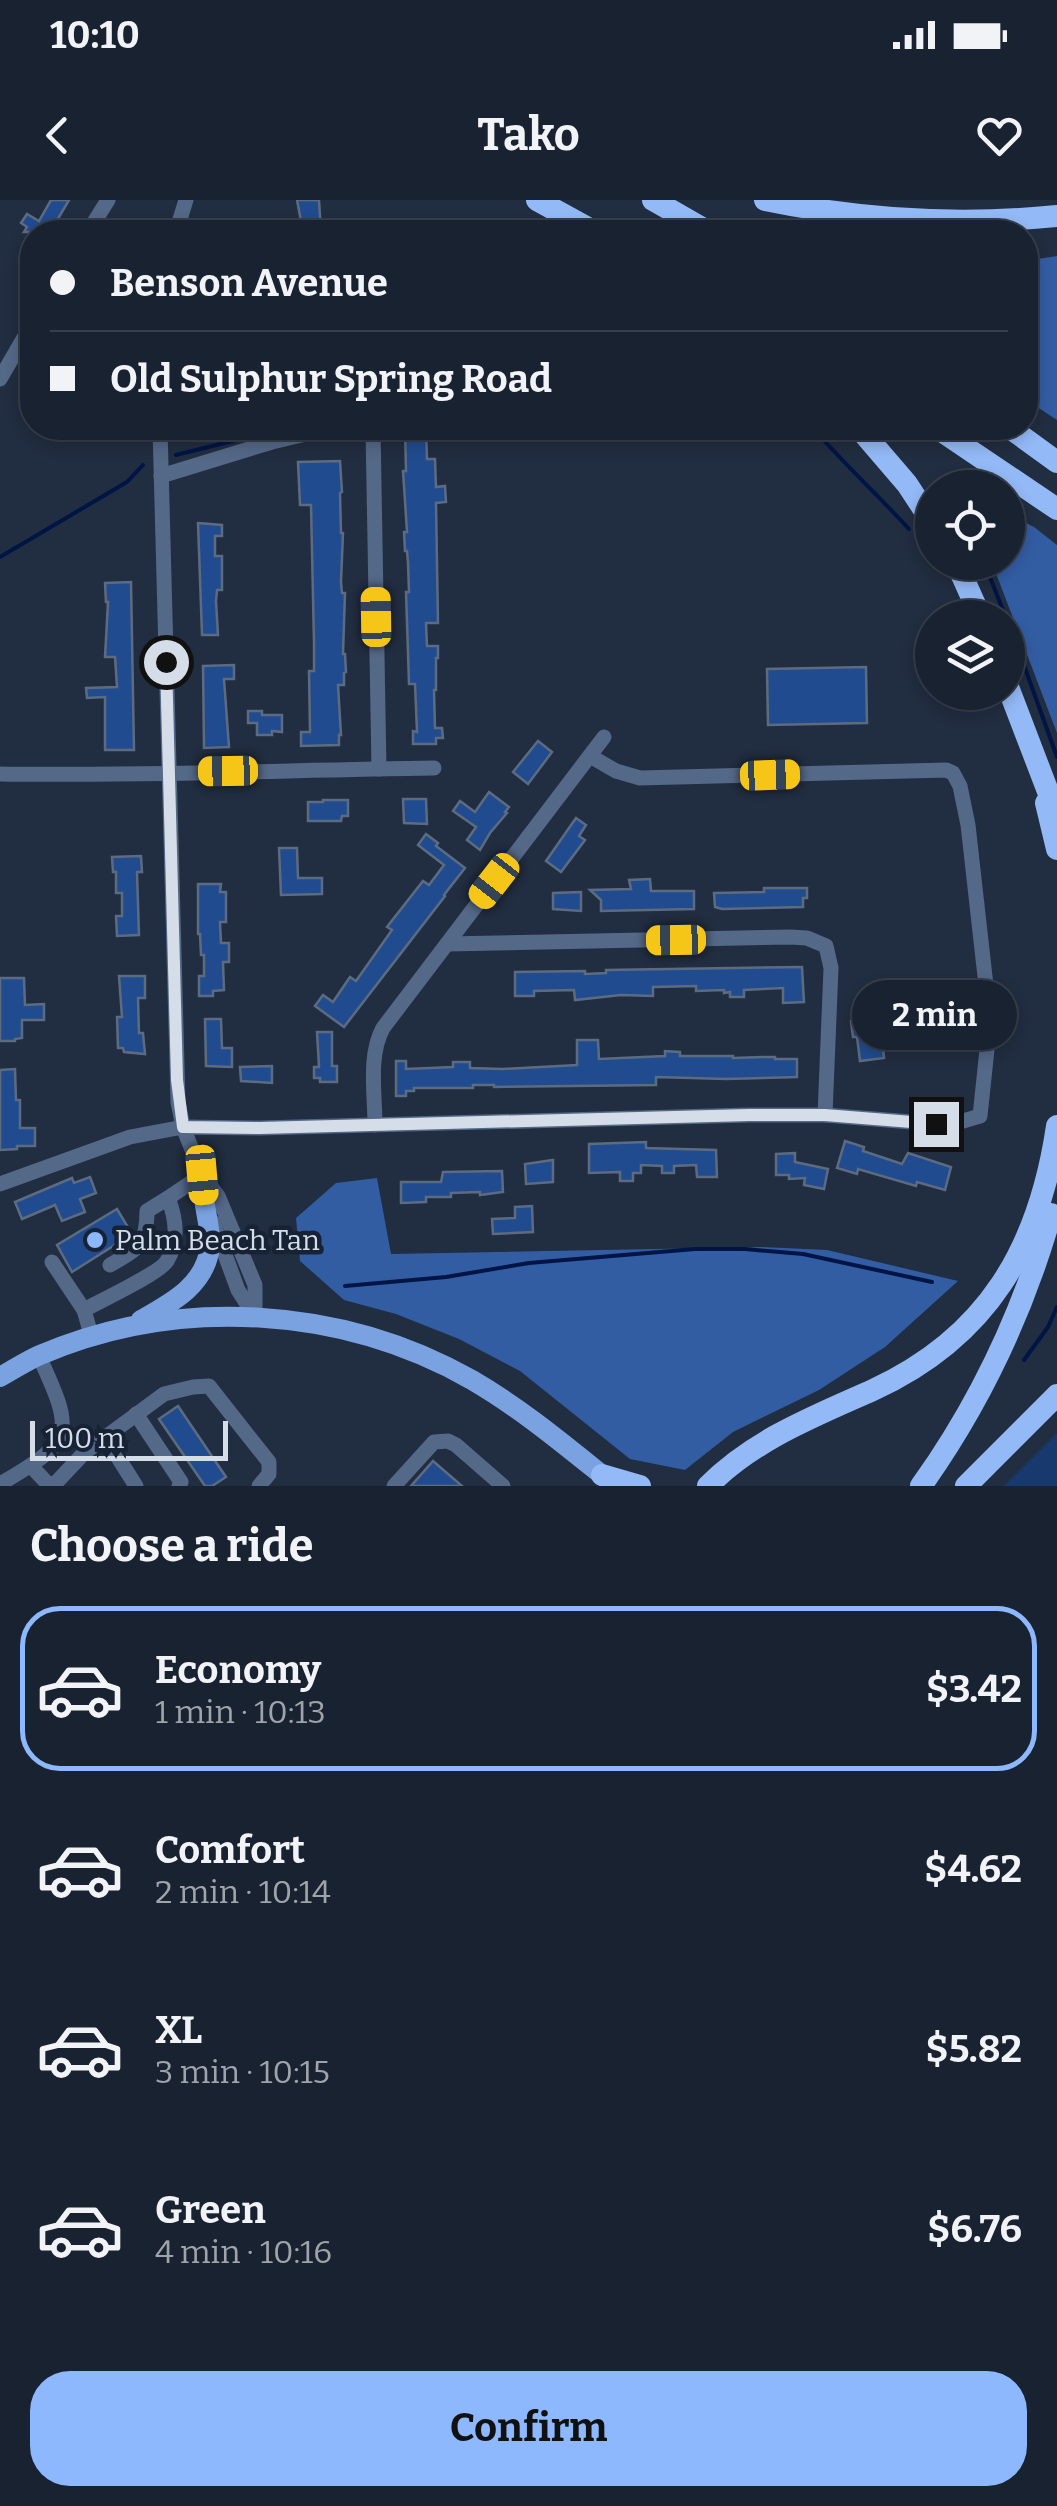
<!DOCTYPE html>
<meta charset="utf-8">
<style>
:root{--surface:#192230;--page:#262f3c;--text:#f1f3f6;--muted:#9fa4ab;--line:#373f4c;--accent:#8eb8fd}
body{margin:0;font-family:Bitter,serif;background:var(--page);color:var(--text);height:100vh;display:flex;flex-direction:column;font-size:38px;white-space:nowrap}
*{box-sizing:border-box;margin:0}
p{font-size:32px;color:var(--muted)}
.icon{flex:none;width:55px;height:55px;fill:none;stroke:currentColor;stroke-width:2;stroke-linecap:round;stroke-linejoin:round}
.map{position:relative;height:1286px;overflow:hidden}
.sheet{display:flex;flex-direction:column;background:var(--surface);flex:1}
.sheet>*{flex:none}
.top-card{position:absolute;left:20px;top:20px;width:1018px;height:220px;border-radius:40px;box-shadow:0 5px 15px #0003,0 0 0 2px var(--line);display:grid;align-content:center;height:220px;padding:0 30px;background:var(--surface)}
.fabs{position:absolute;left:915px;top:270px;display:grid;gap:20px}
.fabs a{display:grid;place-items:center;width:110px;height:110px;border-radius:50%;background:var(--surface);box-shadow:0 5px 15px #0003,0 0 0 2px var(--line);font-size:50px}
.scale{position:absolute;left:30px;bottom:25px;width:198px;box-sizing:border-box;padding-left:10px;border:5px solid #d5dde9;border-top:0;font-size:28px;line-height:35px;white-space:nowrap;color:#d5dde9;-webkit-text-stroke:8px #172335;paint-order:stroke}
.end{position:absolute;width:45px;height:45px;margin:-22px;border:12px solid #d5dde9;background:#111;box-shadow:0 0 0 5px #111}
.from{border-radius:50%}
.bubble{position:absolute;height:70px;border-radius:35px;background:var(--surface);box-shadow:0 5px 15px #0003,0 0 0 2px var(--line);font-size:32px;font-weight:700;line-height:70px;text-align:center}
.car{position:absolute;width:30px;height:60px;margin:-30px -15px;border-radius:12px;box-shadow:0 0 8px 2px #0007;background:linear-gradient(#f5c518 24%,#345 0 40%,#f5c518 0 76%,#345 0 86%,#f5c518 0)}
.top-card b{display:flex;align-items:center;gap:35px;height:95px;font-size:38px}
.top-card b+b{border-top:2px solid var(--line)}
.top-card i{width:25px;height:25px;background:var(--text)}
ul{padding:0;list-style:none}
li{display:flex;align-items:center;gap:30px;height:165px;margin:0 20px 15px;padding:0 10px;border:5px solid transparent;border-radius:40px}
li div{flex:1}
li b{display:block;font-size:38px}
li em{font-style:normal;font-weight:700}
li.active{border-color:var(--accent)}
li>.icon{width:90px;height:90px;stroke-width:1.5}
h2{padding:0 30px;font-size:45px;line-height:120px}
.button{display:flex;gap:20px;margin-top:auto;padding:20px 30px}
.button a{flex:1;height:115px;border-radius:40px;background:var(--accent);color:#111;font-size:40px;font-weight:700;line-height:115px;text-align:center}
.status{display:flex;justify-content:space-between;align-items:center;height:70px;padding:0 50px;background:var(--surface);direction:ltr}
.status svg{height:28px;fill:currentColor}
header{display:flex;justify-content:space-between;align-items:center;height:130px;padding:0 30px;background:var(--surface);font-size:45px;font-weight:700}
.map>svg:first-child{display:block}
</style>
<div class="status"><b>10:10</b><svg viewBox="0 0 49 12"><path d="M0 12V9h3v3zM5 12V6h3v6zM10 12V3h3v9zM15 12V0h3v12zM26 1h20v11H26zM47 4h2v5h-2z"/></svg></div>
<header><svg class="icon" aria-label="back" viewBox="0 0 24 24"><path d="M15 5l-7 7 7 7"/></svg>Tako<svg class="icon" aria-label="heart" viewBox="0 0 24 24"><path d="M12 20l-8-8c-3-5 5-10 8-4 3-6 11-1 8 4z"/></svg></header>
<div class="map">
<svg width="1057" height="1286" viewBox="0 0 1057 1286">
<rect width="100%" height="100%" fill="#212d40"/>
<path fill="#18396e" d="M1057 1233V1286H1004Z"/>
<g fill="#335da3">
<path d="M1057 56V220L1025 199V61Z"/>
<path d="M1008 314 1034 327 1057 345V533L992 363 1008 362Z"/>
<path d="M377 978 391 1054 762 1047 827 1050 958 1081 885 1147 819 1190 733 1232 685 1270 630 1259 520 1171 459 1139 396 1114 344 1100 300 1061 296 1018 336 983Z"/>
</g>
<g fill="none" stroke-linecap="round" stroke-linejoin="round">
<g stroke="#001545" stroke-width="4">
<path d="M813 228C843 263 877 294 909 329"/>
<path d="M176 255 285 228"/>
<path d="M0 357 127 282 143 265"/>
<path d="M984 362 1006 418"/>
<path d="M1008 421 1057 557"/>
<path d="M345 1086 446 1077 529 1063 695 1049H745L803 1054 932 1082"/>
<path d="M1024 1160 1048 1127 1057 1107"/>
</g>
</g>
<g fill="#214b8f" stroke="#5d6b81" stroke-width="2.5">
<path d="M51 0H69L52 29 58 32H24L27 27 21 23 27 14 39 21Z"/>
<path d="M297 0H319L321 32H303Z"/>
<path d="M426 228 427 259H435L436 287 445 286 446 302 436 303 438 423H426L427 446H438V458H436V490H434L435 528H442L443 538H436V544H413V531L417 532 415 484H409L406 392H409L408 363 407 351H405L404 332H407L403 271H406L405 229Z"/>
<path d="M340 261 342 292 340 293 341 333H343L341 382 342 393H345L343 454H345L346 472 344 473V485H338L341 535H339V545L301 546V532H310L309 471H314V443L311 305H300L298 262Z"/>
<path d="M198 323 222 325V336H215V356H222V390H217L216 401 218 435H202Z"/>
<path d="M131 382 134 550H105V497L87 498 86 488 117 487 115 457H105L108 402H106L105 383Z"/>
<path d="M234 465V479H224L229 547 204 548 203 466Z"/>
<path d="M866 467 867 523 768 525 767 469Z"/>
<path d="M248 511H262V515H282V532L272 531V535H257V523H248Z"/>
<path d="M538 541 552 552 528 584 513 572Z"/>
<path d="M489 592 509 607 505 612 507 613 490 633 480 650 467 640 476 627 453 611 460 601 475 612Z"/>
<path d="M403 599H426L427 624 404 623Z"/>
<path d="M323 600H348V616H342L341 621H308V602H323Z"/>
<path d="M576 618 586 625 579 636 585 640 561 672 546 661Z"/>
<path d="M426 634 438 643 436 646 465 668 444 695 445 696 344 827 315 806 323 795 333 802 350 777 356 781 392 730 387 727 423 681 429 685 444 665 418 645Z"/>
<path d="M279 648H297L298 678H322V694L281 695Z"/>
<path d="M141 656 142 672H137L139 735 117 736 116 716H122V693H116V672H113L112 657Z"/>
<path d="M650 679 651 691H694V709L601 711V700L590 690 631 689 629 680Z"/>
<path d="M198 684H221L220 692H226V722H220L221 743H229V762H223L224 790 213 791V796H199V776H204V755H201L200 734H198Z"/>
<path d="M764 688H807V698H803V707L722 709 715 707 714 693 764 692Z"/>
<path d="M581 692V711L553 709V693Z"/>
<path d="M802 767 804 802 783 803V788L744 790V797H730V792L724 793V790L696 791V786L653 787V796L621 795 575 800 574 790 534 791V796H515V772L585 771V774L606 773V770Z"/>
<path d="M119 776H145V798H138L139 833H143L145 854 124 852 123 848H118L117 817H122Z"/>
<path d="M0 778H24L25 805 44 804V820H22V838L15 839V841H0Z"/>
<path d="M205 819H221L222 848H232V867L206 866Z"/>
<path d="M867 819 869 840 882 838 884 858 860 861 857 837H853L851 821Z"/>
<path d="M317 832H332V866H337V882H320V878H314V867H319Z"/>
<path d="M577 840H598L599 859 665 856V851L680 852V856H733V858L763 857H775V859H797V877L726 879 656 877V885L494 887V885H473V888H414V891H406V896H396V861H406V869L453 867V862H470V868L503 869 577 865Z"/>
<path d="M272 866V883L241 881 240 867Z"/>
<path d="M15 869 16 900H20V928H35V946H17V949L0 950V870Z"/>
<path d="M845 941 864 947 863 951 902 964 908 953 951 967 945 990 917 982 916 986 858 969 857 974 837 968Z"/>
<path d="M646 942V948L716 950 717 977H697L696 965 674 966V973H662V966L641 965V973H633V981H620V972L589 973V944Z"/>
<path d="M795 953V962L828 969 824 989 804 985 805 978 789 979V975H776V954Z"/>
<path d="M553 960V982L526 984 525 964Z"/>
<path d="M502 971 503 992 480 995V992L451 993V997H426V1002L401 1003V982H441L443 972Z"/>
<path d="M90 977 96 993 80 999 85 1012 62 1021 55 1005 22 1019 15 1002 72 978 74 983Z"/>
<path d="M532 1006 533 1032 493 1034 492 1019 515 1018V1007Z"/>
<path d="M117 1009 132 1034 72 1072 57 1045Z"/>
<path d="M178 1206 226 1277 212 1286H205L159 1219Z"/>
<path d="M433 1261 462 1286H411Z"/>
</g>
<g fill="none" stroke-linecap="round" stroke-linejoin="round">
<g stroke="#546887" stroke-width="15">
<path d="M88 32 108 0"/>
<path d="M176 32 186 0"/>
<path d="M0 179 32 124"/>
<path d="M160 228 178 902 183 927 202 975 218 996 255 1085V1116"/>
<path d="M373 228 379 569"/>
<path d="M161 276 272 242 331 228"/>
<path d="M0 574C145 576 289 570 434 568"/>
<path d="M447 744 790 737 807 738 826 746 831 768 825 915"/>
<path d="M375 925C375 895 368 855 383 828L604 537"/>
<path d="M0 984 130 937 183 927 260 928 749 915H825L936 924H953L980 916 990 821 968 625 960 586 953 573 946 570 640 578 616 571 590 556"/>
<path d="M213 1022 238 1090 254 1115"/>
<path d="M52 1062 84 1110"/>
<path d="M110 1065C138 1049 147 1045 147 1011L168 998"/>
<path d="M92 1138 84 1110C100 1101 160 1073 167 1061 179 1041 176 1018 168 998L202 975"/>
<path d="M136 1214 181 1282 179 1286"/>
<path d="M105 1237 136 1286"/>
<path d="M31 1266 46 1282 54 1285 84 1253 164 1194 193 1187 209 1186 269 1262V1274L259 1286"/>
<path d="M0 1284C76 1240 74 1233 39 1156"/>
<path d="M394 1286 434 1242 448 1241 456 1245 503 1286"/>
</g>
<g stroke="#7aa2e1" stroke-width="20">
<path d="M141 1120C171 1103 205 1086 210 1047 211 1032 206 1014 204 999"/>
<path d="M0 1177C13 1170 26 1161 40 1155 178 1096 342 1106 472 1180 522 1209 567 1247 612 1283"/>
</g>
<g stroke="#93b9f6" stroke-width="22">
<path d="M537 0 595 32"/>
<path d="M653 0 709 32"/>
<path d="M765 0C862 20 959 26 1057 16"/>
<path d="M859 228 907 284 932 322"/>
<path d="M937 228 1057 309"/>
<path d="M1010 228 1057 262"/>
<path d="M956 362 981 418"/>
<path d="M1008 487 1057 615"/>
<path d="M1046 603 1057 649"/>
<path d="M602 1275 640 1286"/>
<path d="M708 1286C753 1240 815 1216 873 1190 988 1137 1039 1048 1057 926"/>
<path d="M921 1286C981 1202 1023 1112 1051 1014"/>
<path d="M966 1286 1057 1195"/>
</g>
</g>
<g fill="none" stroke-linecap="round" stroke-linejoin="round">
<path stroke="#d5dde9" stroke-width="12" d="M166 462 177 880 183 927 260 928 749 915H825L936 924"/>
</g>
<circle fill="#8eb8fd" stroke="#172335" stroke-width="4" cx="95" cy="1040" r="10"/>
<g text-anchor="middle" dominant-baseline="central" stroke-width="9" stroke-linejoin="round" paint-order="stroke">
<g font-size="28" fill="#d5dde9" stroke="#172335" text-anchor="start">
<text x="115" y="1040">Palm Beach Tan</text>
</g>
</g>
</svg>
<div class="fabs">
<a><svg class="icon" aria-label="locate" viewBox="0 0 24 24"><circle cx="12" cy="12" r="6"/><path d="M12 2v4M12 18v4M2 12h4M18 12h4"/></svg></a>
<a><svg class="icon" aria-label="layers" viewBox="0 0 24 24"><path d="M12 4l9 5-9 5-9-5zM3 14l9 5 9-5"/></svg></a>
</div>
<div class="scale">100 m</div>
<i class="end from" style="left:166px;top:462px"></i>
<i class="end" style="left:936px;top:924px"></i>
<div class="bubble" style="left:852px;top:780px;width:165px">2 min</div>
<i class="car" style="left:376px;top:417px;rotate:359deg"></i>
<i class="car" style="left:228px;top:571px;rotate:269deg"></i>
<i class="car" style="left:770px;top:575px;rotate:88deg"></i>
<i class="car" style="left:494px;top:681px;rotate:218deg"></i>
<i class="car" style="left:676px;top:740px;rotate:269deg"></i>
<i class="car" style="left:202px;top:975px;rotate:175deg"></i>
<div class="top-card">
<b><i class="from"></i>Benson Avenue</b>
<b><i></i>Old Sulphur Spring Road</b>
</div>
</div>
<section class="sheet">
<h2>Choose a ride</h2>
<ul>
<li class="active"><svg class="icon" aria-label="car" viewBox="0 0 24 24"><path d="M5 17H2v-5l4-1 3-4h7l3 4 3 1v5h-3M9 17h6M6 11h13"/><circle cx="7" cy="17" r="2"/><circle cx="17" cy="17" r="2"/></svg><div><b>Economy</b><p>1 min · 10:13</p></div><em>$3.42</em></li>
<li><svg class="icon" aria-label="car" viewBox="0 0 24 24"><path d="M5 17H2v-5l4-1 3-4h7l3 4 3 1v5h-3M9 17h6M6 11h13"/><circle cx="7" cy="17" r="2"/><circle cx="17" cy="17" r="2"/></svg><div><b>Comfort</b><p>2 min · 10:14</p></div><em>$4.62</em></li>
<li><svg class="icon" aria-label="car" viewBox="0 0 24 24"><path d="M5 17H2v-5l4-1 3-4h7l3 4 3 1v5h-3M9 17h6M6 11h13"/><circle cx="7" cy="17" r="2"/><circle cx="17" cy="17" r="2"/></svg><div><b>XL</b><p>3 min · 10:15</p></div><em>$5.82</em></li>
<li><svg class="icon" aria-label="car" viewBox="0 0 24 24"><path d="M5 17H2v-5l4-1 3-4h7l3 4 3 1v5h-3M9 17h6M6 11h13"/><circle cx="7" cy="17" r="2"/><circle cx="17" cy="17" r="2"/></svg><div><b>Green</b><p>4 min · 10:16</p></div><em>$6.76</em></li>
</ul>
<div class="button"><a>Confirm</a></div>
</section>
